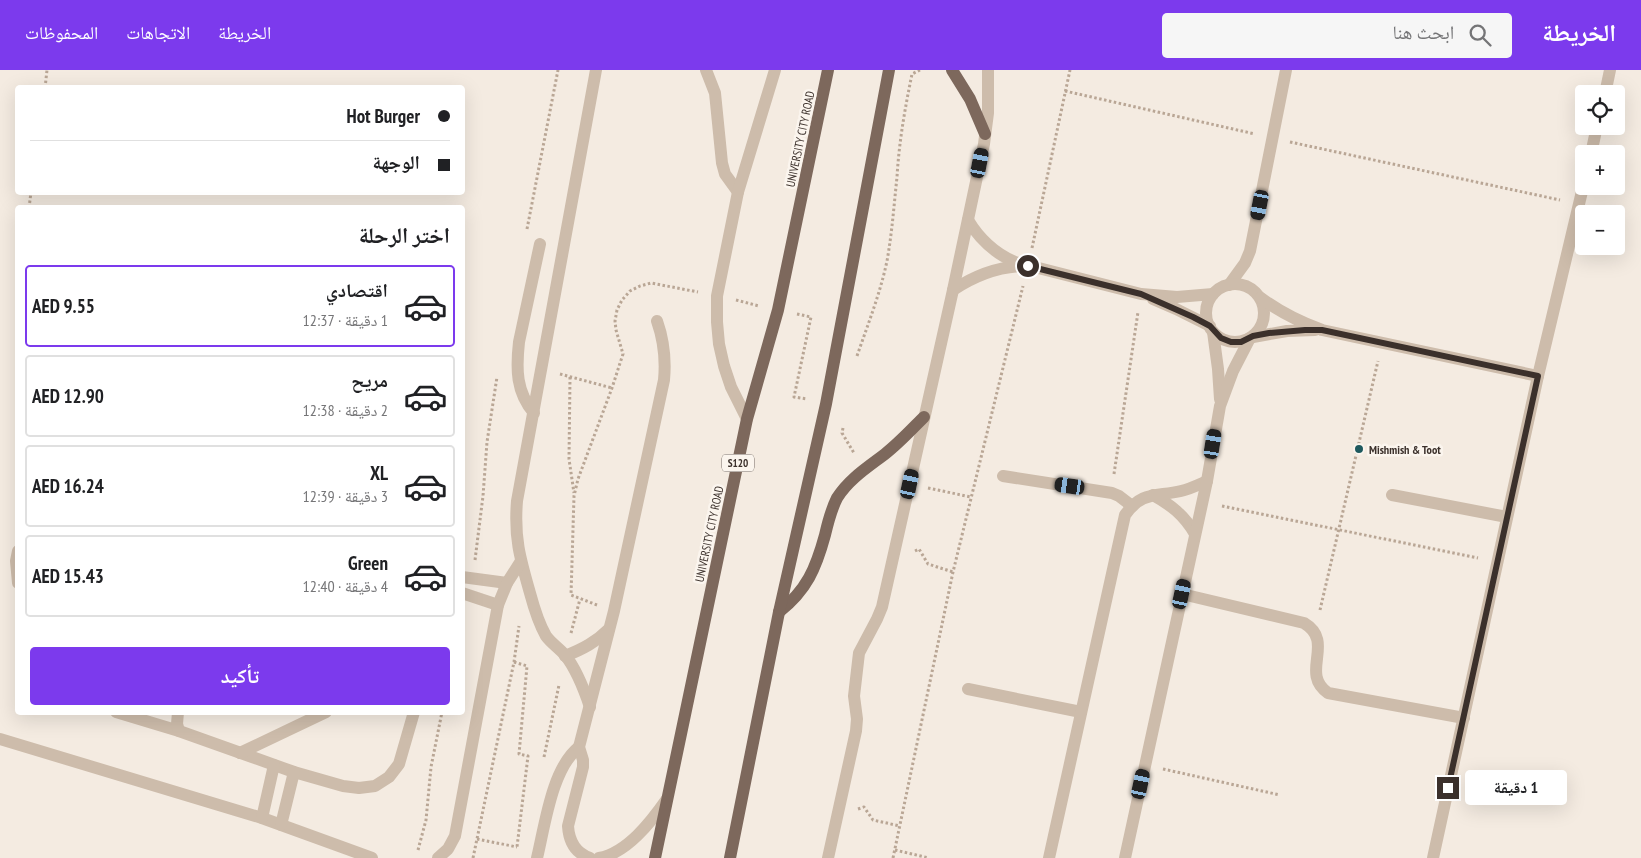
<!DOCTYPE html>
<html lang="ar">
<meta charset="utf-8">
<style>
:root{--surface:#fff;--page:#f6f6f6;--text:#202124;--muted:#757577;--line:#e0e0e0;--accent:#7c3aed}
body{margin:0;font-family:"PT Sans Narrow","Noto Naskh Arabic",sans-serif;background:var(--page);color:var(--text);direction:rtl;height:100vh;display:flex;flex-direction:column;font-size:19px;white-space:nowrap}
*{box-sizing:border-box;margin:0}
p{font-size:16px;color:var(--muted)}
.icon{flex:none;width:28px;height:28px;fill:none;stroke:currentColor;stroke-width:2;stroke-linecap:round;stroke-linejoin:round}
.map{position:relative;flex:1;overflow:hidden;direction:ltr}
.side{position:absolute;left:15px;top:135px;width:450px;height:510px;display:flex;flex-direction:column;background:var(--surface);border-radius:5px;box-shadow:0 5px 20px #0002;direction:rtl}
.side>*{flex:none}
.guide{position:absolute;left:15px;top:15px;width:450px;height:110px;border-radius:5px;box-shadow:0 5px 20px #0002;direction:rtl;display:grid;align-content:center;height:110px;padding:0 15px;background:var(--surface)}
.fabs{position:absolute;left:1575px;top:15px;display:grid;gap:10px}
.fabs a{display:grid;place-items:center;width:50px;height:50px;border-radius:5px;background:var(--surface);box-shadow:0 5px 20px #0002;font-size:25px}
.end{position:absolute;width:22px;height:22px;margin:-11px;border:6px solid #3b302b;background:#fff;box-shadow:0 0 0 2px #fff}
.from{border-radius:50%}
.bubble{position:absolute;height:35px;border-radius:5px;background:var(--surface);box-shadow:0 5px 20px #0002;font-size:16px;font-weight:700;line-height:35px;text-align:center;direction:rtl}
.car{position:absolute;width:15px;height:30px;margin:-15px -8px;border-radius:6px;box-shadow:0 0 4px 1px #0007;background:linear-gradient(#222 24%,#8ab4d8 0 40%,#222 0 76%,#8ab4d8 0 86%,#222 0)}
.guide b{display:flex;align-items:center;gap:18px;height:48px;font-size:19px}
.guide b+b{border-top:1px solid var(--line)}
.guide i{width:12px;height:12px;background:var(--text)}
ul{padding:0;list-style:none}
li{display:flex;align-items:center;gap:15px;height:82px;margin:0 10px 8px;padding:0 5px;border:2px solid var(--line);border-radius:5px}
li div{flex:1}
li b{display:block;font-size:19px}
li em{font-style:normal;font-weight:700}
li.on{border-color:var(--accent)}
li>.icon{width:45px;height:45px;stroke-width:1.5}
h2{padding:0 15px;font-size:22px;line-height:60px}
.cta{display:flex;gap:10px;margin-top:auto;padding:10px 15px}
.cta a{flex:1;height:58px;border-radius:5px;background:var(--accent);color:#fff;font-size:20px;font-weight:700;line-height:58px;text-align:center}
header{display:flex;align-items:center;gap:30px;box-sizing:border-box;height:70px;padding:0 25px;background:var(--accent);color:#fff}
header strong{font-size:24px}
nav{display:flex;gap:28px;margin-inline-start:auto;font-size:18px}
.search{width:350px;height:45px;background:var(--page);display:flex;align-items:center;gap:12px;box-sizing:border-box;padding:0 18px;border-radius:5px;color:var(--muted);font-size:19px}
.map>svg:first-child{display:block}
</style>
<header>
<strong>الخريطة</strong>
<div class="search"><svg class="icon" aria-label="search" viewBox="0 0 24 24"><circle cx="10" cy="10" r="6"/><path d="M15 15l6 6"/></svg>ابحث هنا</div>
<nav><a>الخريطة</a><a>الاتجاهات</a><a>المحفوظات</a></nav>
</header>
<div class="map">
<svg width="1641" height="788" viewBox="0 0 1641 788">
<rect width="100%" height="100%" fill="#f4ebe1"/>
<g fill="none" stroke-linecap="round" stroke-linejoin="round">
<g stroke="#b9a695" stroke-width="3" stroke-dasharray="2.5 2.5" stroke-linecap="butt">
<path d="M45 18 47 0"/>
<path d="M1065 21 1255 64"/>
<path d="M1290 72 1560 130"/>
<path d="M29 138 31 122"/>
<path d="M527 159 558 0"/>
<path d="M1032 178 1070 0"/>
<path d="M736 230 759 236"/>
<path d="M797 244 811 247 794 327 807 329"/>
<path d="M857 286C868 254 880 224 887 191 892 163 894 135 897 107 899 72 905 38 912 4L920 0"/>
<path d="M560 304 612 318"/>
<path d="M570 307 569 389 574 423"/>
<path d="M843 358 842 363 854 383"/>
<path d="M1114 404 1138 242"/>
<path d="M928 418 971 427"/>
<path d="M1222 436 1478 488"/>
<path d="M915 481 919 479 928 494 953 502"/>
<path d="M475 490 483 426 487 372 497 307"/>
<path d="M597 535 571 525 574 426 578 409 612 318 623 284 616 260 615 251 617 240 622 230 630 221 640 216 651 213 698 222"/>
<path d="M1320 540 1378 291"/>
<path d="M571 563 580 529"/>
<path d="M514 592 527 596 519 684 528 686 517 777"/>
<path d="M544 687 559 615"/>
<path d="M1163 699 1280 725"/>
<path d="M858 739 864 737 873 750 900 756"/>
<path d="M477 769 517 777"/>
<path d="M418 780 426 750 431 697 442 642"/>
<path d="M895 780 929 788"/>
<path d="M473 788 514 592 519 556"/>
<path d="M893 788 953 502 1023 216"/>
</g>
<g stroke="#cdbcab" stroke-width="12">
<path d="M706 0 715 23 722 93 725 104 738 122"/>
<path d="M1229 215 1245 193 1250 181 1286 0"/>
<path d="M1213 262 1218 299 1220 329"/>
<path d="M534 343C516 322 516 299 519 272L540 174"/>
<path d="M747 349 731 317 724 296 719 274 717 252V226L738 122 775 0"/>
<path d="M1003 406 1112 423 1119 426 1132 436"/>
<path d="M1153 425C1171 435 1184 445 1195 464"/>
<path d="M1392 425 1507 447"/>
<path d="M18 481 16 491 18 513"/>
<path d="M462 507 507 513"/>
<path d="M462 523 498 535"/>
<path d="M1182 524 1304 553C1336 572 1299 603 1328 623L1464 648"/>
<path d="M565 586C583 579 596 572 609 559"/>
<path d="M968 619 1081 642"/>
<path d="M590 637C584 619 577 600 565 585 559 578 551 573 546 566 538 552 534 538 530 523 520 488 514 468 517 431L596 0"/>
<path d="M116 642 179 661 294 702 343 716 359 718 375 716 389 707 399 694 414 642"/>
<path d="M178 642 177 654 179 661"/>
<path d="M0 669 262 748 372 788"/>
<path d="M240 683 326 642"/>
<path d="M262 748 274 695"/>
<path d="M281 755 294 702"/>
<path d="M438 788 448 779 455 766 498 535 507 513 521 491"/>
<path d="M537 788C545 755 552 698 579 677"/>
<path d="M590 788C575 783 569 771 568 756L583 697V690L579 677 614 541 664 310C666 289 664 271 657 251"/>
<path d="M599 788C627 783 651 752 667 729"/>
<path d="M1049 788 1125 445C1142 421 1155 427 1181 421 1190 419 1198 415 1207 411"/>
<path d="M1125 788 1207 411 1220 336 1233 301 1250 268"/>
</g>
<g stroke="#cdbcab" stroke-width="12">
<path d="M1605 24 1610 0"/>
<path d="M1591 84 1597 56"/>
<path d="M968 150C980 170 994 183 1015 192L1141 224 1177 227 1213 224"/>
<circle cx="1235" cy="243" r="29"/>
<path d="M953 220C974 206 997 197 1022 196"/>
<path d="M1261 228C1280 242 1300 252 1322 260L1538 306"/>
<path d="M1153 229 1176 239 1210 256"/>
<path d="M1253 267 1287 261 1315 260"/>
<path d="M828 788 856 661 857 649 854 626 859 583 877 549 882 537 953 220 984 74 988 43V0"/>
<path d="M1433 788 1538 306 1584 113"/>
</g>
<g stroke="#7d685c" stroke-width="12">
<path d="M952 0 970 29 985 64"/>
<path d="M779 542C807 520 816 498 825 465 828 452 831 440 837 428 849 409 868 397 885 384 899 373 911 360 924 347"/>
<path d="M655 788 747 349 778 240 828 0"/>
<path d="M730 788 779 542 826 334 889 0"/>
</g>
</g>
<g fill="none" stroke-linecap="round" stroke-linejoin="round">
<path stroke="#3b302b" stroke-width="6" d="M1028 196 1141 224 1193 247 1210 256 1221 268 1231 272H1241L1253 266 1269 263 1305 260H1322L1538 306 1448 718"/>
</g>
<circle fill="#1e595e" stroke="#fbf5ee" stroke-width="2" cx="1359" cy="379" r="5"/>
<g text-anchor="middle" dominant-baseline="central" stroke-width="5" stroke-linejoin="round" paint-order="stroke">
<rect fill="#fbf5ee" stroke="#756b66" stroke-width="1" x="722" y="384.5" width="32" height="17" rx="4"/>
<g font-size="11" font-weight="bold" fill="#3b302b">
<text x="738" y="393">S120</text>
</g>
<g font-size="12" fill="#3b302b" stroke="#fbf5ee">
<text transform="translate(800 69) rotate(-78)">UNIVERSITY CITY ROAD</text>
<text transform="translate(709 464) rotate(-78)">UNIVERSITY CITY ROAD</text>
</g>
<g font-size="12" font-weight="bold" fill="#3b302b" stroke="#fbf5ee" text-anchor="start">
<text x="1369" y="379">Mishmish &amp; Toot</text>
</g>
</g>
</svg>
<div class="fabs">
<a><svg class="icon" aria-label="locate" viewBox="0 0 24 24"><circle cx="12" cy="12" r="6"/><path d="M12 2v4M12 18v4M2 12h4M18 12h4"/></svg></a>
<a>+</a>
<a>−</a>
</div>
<i class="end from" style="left:1028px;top:196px"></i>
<i class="end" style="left:1448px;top:718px"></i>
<div class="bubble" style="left:1465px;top:700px;width:102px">1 دقيقة</div>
<i class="car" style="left:980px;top:93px;rotate:11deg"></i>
<i class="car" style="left:1260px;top:135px;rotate:191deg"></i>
<i class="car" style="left:1213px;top:374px;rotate:9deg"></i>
<i class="car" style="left:910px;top:414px;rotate:12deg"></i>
<i class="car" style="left:1070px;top:416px;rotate:278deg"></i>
<i class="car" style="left:1182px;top:524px;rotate:12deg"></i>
<i class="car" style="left:1141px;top:714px;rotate:12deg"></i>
<div class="guide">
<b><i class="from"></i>Hot Burger</b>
<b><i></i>الوجهة</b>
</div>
<section class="side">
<h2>اختر الرحلة</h2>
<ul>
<li class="on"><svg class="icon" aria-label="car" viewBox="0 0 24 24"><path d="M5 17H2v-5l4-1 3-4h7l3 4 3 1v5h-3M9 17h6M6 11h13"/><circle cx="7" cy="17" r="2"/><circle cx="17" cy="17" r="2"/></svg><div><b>اقتصادي</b><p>1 دقيقة · 12:37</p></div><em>AED 9.55</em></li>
<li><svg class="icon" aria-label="car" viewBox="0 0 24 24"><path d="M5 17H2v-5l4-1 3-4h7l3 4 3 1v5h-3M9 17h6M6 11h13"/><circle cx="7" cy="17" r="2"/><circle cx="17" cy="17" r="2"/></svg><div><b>مريح</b><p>2 دقيقة · 12:38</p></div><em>AED 12.90</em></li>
<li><svg class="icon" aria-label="car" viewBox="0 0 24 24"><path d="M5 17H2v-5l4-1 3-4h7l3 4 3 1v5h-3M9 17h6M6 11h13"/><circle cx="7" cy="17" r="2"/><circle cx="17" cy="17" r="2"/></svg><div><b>XL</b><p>3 دقيقة · 12:39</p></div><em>AED 16.24</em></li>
<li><svg class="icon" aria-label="car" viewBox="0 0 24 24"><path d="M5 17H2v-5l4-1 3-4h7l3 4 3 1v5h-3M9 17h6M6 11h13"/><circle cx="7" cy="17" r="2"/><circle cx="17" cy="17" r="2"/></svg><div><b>Green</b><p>4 دقيقة · 12:40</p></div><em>AED 15.43</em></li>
</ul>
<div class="cta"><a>تأكيد</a></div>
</section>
</div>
